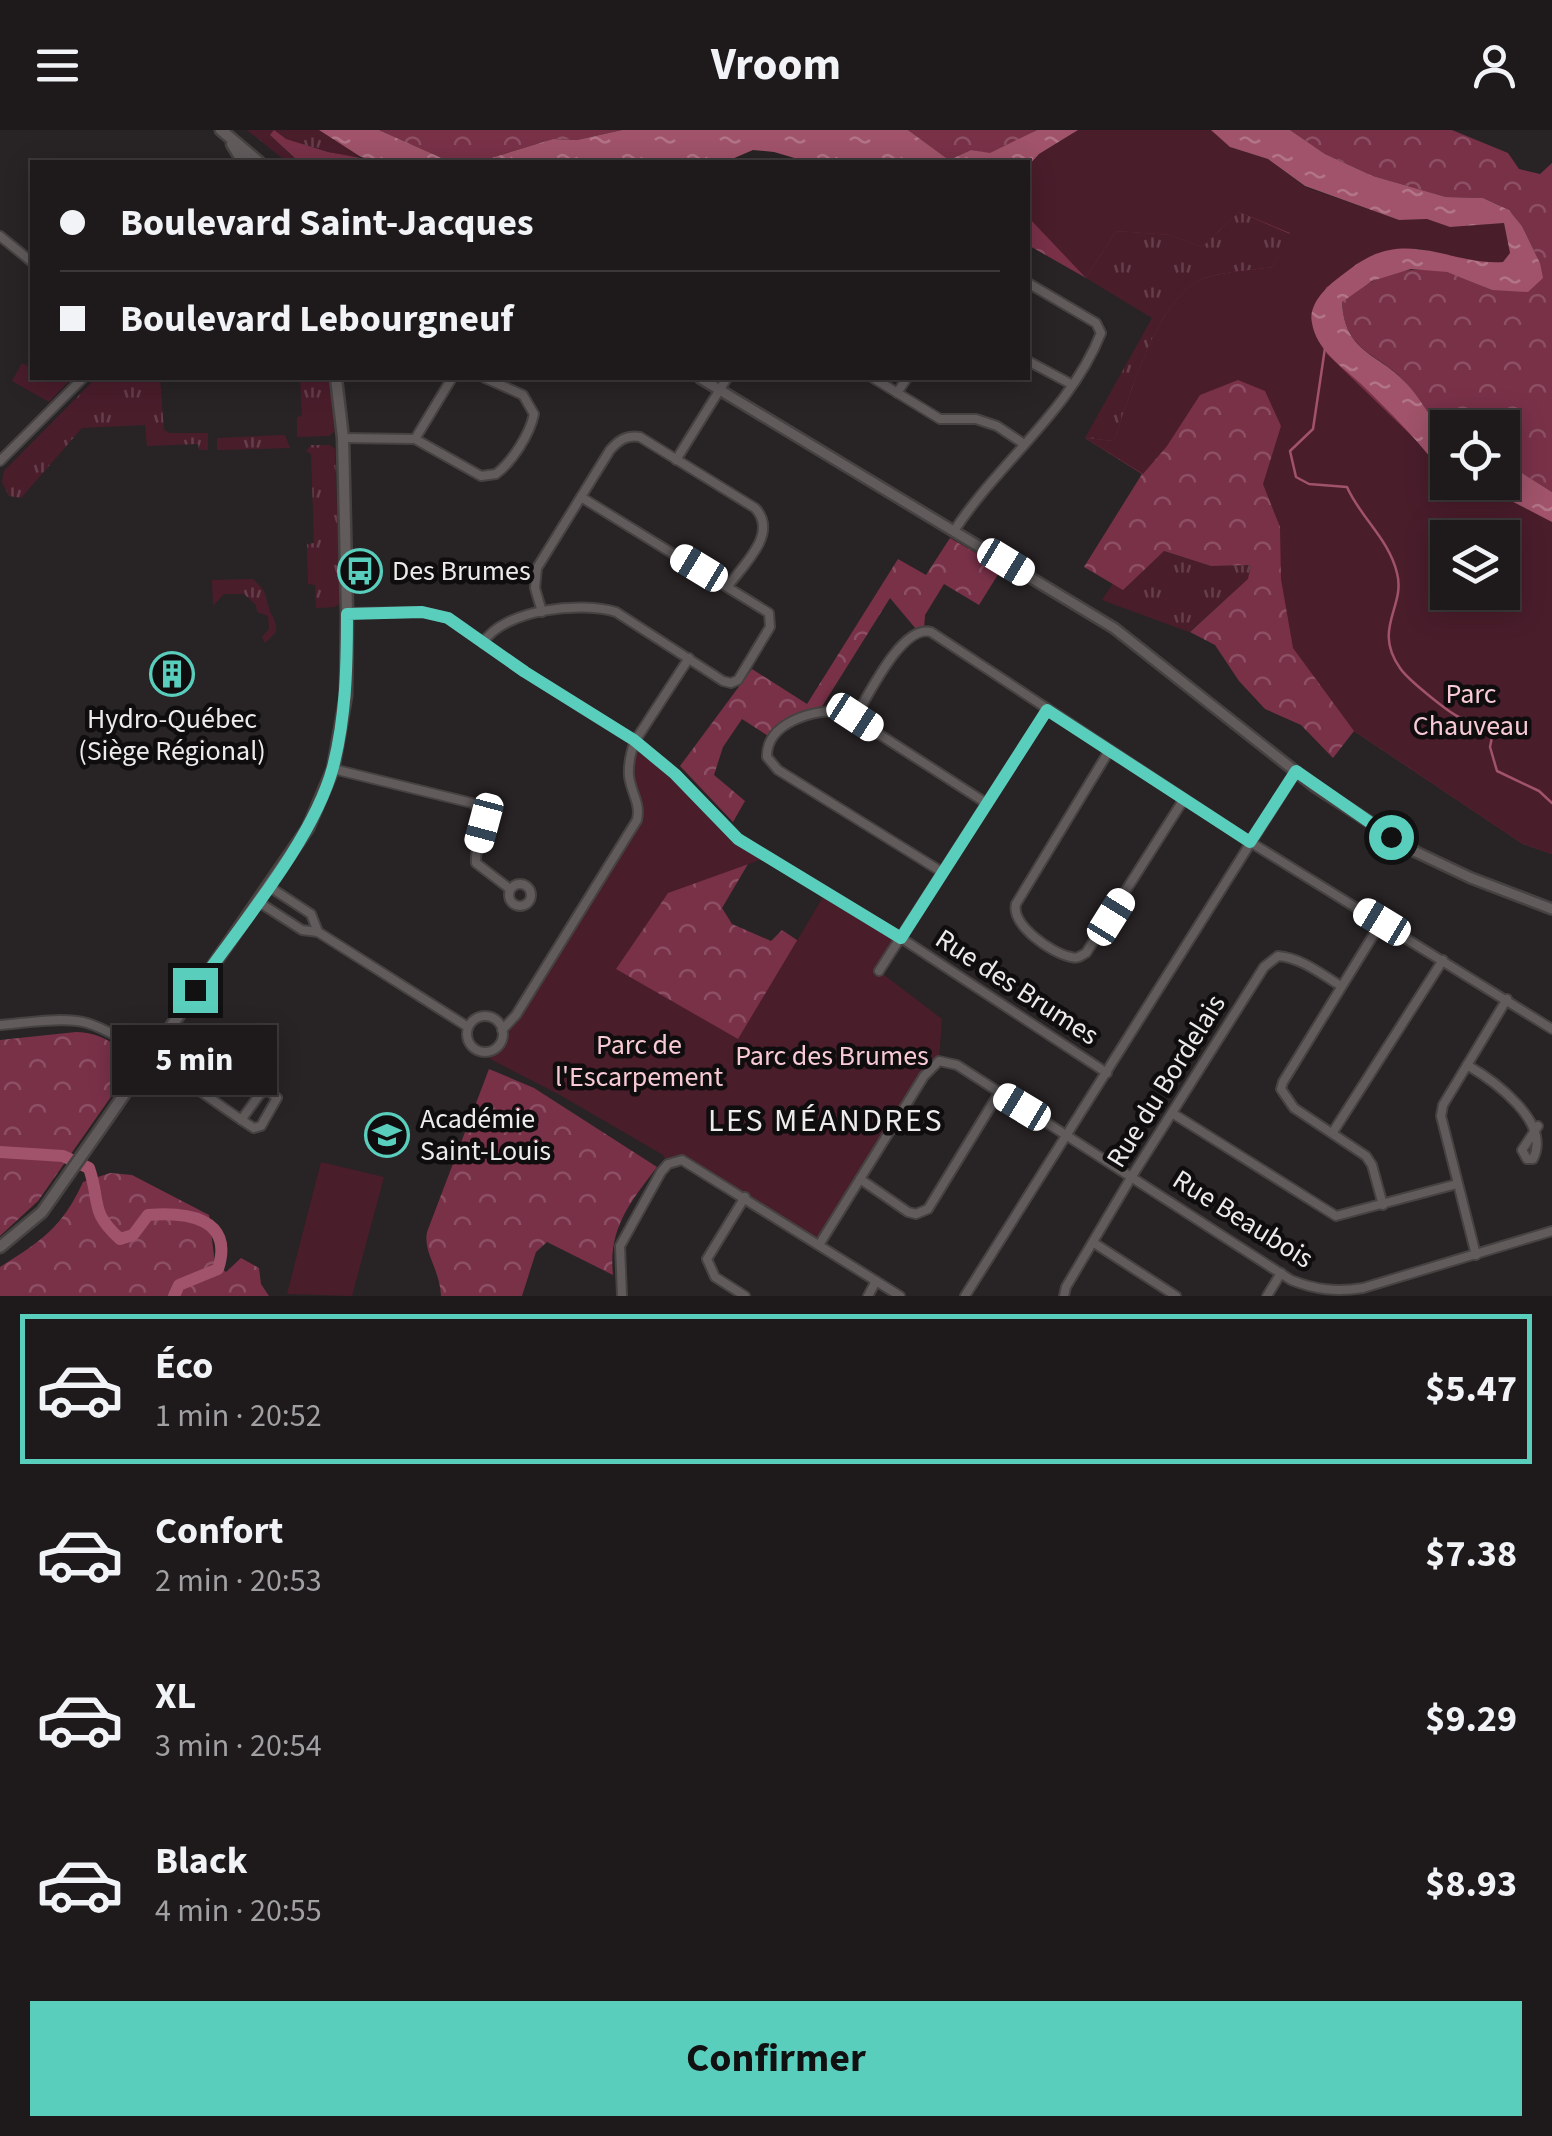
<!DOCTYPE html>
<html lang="fr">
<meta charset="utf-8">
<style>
:root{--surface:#1e1a1b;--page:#262324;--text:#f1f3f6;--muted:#a1a1a3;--line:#3c383a;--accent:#5acebd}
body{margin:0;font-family:"Source Sans 3",sans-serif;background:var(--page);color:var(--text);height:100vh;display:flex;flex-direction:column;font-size:38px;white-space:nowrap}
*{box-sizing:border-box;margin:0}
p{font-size:32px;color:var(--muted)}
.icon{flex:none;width:55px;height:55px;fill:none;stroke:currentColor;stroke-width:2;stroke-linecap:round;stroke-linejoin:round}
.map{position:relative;height:1166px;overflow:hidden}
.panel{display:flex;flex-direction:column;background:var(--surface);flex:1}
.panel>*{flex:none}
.guide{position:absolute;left:30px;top:30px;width:1000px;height:220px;border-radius:0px;box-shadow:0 5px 25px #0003,0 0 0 2px var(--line);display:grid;align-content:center;height:220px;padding:0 30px;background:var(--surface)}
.controls{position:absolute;left:1430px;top:280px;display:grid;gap:20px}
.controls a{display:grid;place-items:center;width:90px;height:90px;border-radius:0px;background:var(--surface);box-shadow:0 5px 25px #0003,0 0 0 2px var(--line);font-size:50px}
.end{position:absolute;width:45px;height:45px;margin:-22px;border:12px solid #5acebd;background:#111;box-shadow:0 0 0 5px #111}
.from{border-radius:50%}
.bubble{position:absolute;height:70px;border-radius:0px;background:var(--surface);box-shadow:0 5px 25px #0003,0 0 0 2px var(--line);font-size:32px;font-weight:700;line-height:70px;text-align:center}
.car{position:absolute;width:30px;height:60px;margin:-30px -15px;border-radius:12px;box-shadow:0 0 8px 2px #0007;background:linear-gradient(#fff 24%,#345 0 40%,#fff 0 76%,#345 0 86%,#fff 0)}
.guide b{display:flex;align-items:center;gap:35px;height:95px;font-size:38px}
.guide b+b{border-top:2px solid var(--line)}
.guide i{width:25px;height:25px;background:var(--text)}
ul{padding:18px 0 0;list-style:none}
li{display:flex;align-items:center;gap:30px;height:150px;margin:0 20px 15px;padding:0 10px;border:5px solid transparent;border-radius:0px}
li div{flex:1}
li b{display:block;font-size:38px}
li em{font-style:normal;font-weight:700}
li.active{border-color:var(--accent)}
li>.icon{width:90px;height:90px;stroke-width:1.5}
.button{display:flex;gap:20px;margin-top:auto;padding:20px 30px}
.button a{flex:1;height:115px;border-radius:0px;background:var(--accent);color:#111;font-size:40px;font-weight:700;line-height:115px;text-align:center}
header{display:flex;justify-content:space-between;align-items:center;height:130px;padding:0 30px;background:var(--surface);font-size:45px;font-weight:700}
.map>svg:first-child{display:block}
</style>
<header><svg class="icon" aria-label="menu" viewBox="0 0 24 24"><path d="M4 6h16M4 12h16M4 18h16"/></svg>Vroom<svg class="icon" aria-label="person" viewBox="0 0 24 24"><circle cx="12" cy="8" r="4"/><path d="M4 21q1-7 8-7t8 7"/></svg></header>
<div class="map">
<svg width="1552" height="1166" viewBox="0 0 1552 1166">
<defs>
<pattern id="grass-tufts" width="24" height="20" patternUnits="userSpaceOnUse" patternTransform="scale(2.5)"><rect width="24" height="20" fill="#4a1d2b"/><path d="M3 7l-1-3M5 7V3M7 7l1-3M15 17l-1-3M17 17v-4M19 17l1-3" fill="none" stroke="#643e4a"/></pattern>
<pattern id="forest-crowns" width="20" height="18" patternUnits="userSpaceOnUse" patternTransform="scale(2.5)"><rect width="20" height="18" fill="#793148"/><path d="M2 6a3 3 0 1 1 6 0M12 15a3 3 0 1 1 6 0" fill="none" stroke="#8c4f63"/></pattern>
<pattern id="water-ripples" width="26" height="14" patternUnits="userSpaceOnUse" patternTransform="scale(2.5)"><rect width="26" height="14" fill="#a0536a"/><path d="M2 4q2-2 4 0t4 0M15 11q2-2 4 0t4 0" fill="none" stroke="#b27487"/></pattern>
</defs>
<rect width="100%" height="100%" fill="#282324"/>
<g fill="url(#grass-tufts)">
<path d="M247 0H319L361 27 340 25 270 5 298 32 282 28Z"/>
<path d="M1239 82 1290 103 1273 137C1254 141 1211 142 1196 152 1154 178 1130 266 1114 311L1085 308 1152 188 1086 148 1115 101 1170 105 1202 117Z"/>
<path d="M32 231V248H65L69 251 49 272 12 251 22 233 29 237Z"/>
<path d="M96 248H160L164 300 170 303H208V320H199L198 314 147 316 145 295 82 298 21 368 9 366 2 352 4 341Z"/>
<path d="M300 248H329L335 301 329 306 297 307V287L302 286Z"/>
<path d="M285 305 290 318 217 320V308Z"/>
<path d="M311 315H330L335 319 340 473 335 477 316 478 315 455 308 454 307 414 314 413 311 324 306 321Z"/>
<path d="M1163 421 1211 436 1252 435 1249 449 1189 502 1102 470 1114 452 1123 459Z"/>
<path d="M253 449C267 462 264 461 269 478 272 489 277 490 276 502L265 513 262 507 269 499 268 486 257 482 256 475 244 464H224L213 476 212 450Z"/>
</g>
<g fill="url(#forest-crowns)" fill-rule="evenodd">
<path d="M274 0 286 9 328 22 383 32H299L270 5Z"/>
<path d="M379 0H622L577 10 553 9 488 29H444Z"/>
<path d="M908 0H1037L990 24 971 20 949 30Z"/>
<path d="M1078 0H1211L1230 17 1417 118 1312 180 1442 342 1447 343 1448 352 1477 353 1552 392V724L1523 714 1354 601 1333 628 1301 595 1265 579 1239 551 1215 515 1190 502 1248 449 1251 435 1211 436 1164 421 1123 460 1084 437 1142 344 1085 308 1114 311C1130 266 1154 178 1196 152 1211 142 1254 140 1273 137L1290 104 1239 82 1202 117 1170 105 1116 101 1086 148 1028 115V36ZM1448 408H1502V462H1448Z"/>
<path d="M1290 0H1452L1508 23 1519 39 1540 44 1552 33V362L1503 331 1502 298H1448L1447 304C1427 285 1424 273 1408 255 1379 221 1345 225 1342 172 1369 147 1410 133 1447 142 1462 146 1478 154 1492 160L1540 133 1522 96 1509 80 1483 68 1446 67 1373 46 1325 24Z"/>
<path d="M950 408 1002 438 979 475 944 454 925 485 924 500 916 499 890 468 818 583 789 592 773 609 742 589 723 617 714 645 745 671 733 692 680 636 752 539 807 574 898 429 926 445Z"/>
<path d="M645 695 748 734 722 778 732 794 771 811 782 800 803 814 829 927 519 894Z"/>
<path d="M76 902C101 903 119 914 134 934L38 1071 0 1106V910Z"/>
<path d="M489 939 534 958 657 1037C630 1073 608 1098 613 1145L547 1112 536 1122 522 1166H441C440 1139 423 1123 427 1102Z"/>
<path d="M110 1043 132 1045 209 1085 215 1134 226 1142 241 1128 259 1138 261 1154 269 1166H0V1137C41 1111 62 1098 83 1052Z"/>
</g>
<g fill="#4a1d2b" fill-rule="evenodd">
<path d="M1078 0H1211L1230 17 1268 29 1305 57 1399 90 1427 89 1450 97 1504 93 1510 123 1503 132 1481 133 1417 118 1326 157 1325 218 1327 224 1422 316 1442 342 1447 343 1448 352 1477 353 1552 392V724L1523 714 1354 601 1293 518 1281 449 1280 397 1263 354 1281 296 1265 261 1238 250 1200 265 1167 316 1143 344 1085 308 1114 311C1130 266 1154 178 1196 152 1211 142 1254 140 1273 137L1290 103 1239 82 1202 117 1170 105 1116 101 1086 148 1028 87V36L1039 24ZM1448 408H1502V462H1448Z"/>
<path d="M635 611 663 633 723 695 768 727 668 763 616 839 738 909 826 762 901 808 879 841 942 889 939 931 819 1115 688 1032 668 1034 663 1025 560 965 490 929 491 920 502 907V900L637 690 629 648Z"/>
<path d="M321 1032 384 1047 352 1166 287 1164Z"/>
</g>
<g fill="url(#water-ripples)">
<path d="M319 0H379L444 29H488L553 9 577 10 622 0H908L949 30 971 20 990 23 1037 0H1078L1039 24 1028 36V32H808L774 22 753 20 725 32H672L666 28 632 32H383L361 27Z"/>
<path d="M1211 0H1290L1325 24 1373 46 1446 67 1483 68 1509 80 1522 96 1540 133 1543 148 1528 162 1492 160 1447 142 1411 139 1372 151 1342 172C1345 225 1379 222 1408 255 1424 273 1427 285 1447 304V343L1442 342C1418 310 1388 280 1359 252 1341 236 1316 219 1312 193 1308 176 1324 159 1337 149 1354 136 1368 124 1390 120 1429 113 1464 135 1503 132L1510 123 1504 93 1450 97 1427 89 1399 90 1305 56 1268 29 1230 17Z"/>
<path d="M1503 331 1552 362V392L1477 353 1502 352Z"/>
</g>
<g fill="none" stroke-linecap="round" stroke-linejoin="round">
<path stroke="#a0536a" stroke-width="2.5" d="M1325 218 1313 299 1290 321 1296 347 1309 354 1347 357C1360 387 1389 409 1397 443 1406 477 1372 498 1400 538 1407 549 1448 582 1459 587 1473 592 1483 591 1493 602L1490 617 1497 641 1539 661 1552 673"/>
<path stroke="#a0536a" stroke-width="12" d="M0 1022 63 1026 89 1038C101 1073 89 1081 120 1109L133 1105 148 1085C185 1082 235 1087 218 1139L179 1155 174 1166"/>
<g stroke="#464242" stroke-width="12">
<g id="minor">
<path d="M0 106 32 132"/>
<path d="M1028 231 1071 254"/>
<path d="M873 248 940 289H976L997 296 1024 314"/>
<path d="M897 263 907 248"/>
<path d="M343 308 415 309 481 346 496 344C512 332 530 304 534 284L523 265 485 248"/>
<path d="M415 309 452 248"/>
<path d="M676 330 727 248"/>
<path d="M0 331 83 248"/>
<path d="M954 401C998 333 1070 281 1101 203L1096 193 1028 153"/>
<path d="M542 482 535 458 537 438 610 320C619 310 626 305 640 307L755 378C779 403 744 434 728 456"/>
<path d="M347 483 423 482 448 488 525 542 635 611 675 644 738 709 901 808 1107 943"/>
<path d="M483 513C503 479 583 471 616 482L723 551 731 553 738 550 770 497 769 483 581 367"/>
<path d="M855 587C869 565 902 494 931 502L1250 712 1552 899"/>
<path d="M1109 621 1016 774C1011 795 1051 823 1071 827 1078 829 1080 826 1086 823L1184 669"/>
<path d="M333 639 472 673C493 691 474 711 476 733L510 759"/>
<path d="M942 742 778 640 767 627C766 592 815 579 843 581L986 673"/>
<circle cx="520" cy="765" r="11"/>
<path d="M268 756 311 784 318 802"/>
<path d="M257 771 302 800 318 802 468 897"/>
<path d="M1382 791 1283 952 1281 959 1294 978 1366 1026 1372 1035 1383 1075"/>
<path d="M879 841 1047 580"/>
<circle cx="485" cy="904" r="18"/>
<path d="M0 895C25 893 52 888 77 891 116 894 214 974 254 998L261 996 277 968 268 960 260 964 241 990"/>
<path d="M502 900 516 885 637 690C641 673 631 663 629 646 628 634 631 622 635 611L689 528"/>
<path d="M1467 935C1493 950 1552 992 1533 1029H1527L1522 1020 1538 996"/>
<path d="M1172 983 1336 1086 1457 1054"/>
<path d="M1333 1002 1443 830"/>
<path d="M860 1049 908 1082 916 1084 928 1079 999 963"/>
<path d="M1094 1113 1176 1166"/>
<path d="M819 1115 924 946 939 931 957 935 1291 1150C1316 1160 1337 1162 1363 1158L1552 1101"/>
<path d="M1476 1125 1441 986 1443 975 1507 869"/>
<path d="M622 1166 620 1116 661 1042 668 1034 682 1030 900 1166"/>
<path d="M745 1166 715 1147 707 1129 745 1067"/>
<path d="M868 1166 876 1151"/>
<path d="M965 1166 1296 641"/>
<path d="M1064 1166 1066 1157 1132 1046 1264 837 1278 826C1302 828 1321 844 1341 856"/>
<path d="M1267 1166 1281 1143"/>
</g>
</g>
<g stroke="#464242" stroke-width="14">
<path id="tertiary" d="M700 248 1114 498 1314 656 1416 722 1471 748 1552 779"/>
</g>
<g stroke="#464242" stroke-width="15">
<g id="secondary">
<path d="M221 0 259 32"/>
<path d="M232 14 243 32"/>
<path d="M0 1117 42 1082 101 998 308 698 333 639 346 566 347 483 343 308 336 248"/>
</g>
</g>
<use href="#minor" stroke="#615b5c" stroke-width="8"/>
<use href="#tertiary" stroke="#615b5c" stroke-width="9"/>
<use href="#secondary" stroke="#615b5c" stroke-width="10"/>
</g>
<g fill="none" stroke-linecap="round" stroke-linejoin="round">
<path stroke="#5acebd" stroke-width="12" d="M195 860C239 797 314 709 333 637 346 587 347 535 347 484L422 482 448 488 525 542 634 610 675 644 738 709 901 808 1047 580 1250 712 1296 641 1391 707"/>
</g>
<defs>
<g id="bus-ring" transform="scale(2.25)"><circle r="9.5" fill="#0f0d0d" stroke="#5acebd" stroke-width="1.5"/><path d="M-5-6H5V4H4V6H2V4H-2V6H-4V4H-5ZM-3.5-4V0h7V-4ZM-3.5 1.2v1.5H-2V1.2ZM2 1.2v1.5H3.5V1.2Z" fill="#5acebd"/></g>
<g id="building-ring" transform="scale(2.25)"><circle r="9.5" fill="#0f0d0d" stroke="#5acebd" stroke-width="1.5"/><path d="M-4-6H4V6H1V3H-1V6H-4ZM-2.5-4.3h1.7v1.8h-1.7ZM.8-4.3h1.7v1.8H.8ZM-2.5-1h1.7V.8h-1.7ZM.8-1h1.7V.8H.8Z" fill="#5acebd"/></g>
<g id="school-ring" transform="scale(2.25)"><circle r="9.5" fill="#0f0d0d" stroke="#5acebd" stroke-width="1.5"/><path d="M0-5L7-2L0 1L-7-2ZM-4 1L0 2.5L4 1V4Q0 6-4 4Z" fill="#5acebd"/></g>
</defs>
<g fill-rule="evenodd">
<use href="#bus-ring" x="360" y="441"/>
<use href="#building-ring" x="172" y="544"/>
<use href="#school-ring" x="387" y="1005"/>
</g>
<g text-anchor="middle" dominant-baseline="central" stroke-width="9" stroke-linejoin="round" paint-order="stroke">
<g font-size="28" fill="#eeebeb" stroke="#0f0d0d" text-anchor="start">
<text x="392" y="441">Des Brumes</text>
<text x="172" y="589" text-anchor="middle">Hydro-Québec<tspan x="172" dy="32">(Siège Régional)</tspan></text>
<text x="420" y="989">Académie<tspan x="420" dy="32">Saint-Louis</tspan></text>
</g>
<g font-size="28" fill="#f8cad5" stroke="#0f0d0d">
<text x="1471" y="564">Parc<tspan x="1471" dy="32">Chauveau</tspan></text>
<text x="639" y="915">Parc de<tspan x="639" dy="32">l'Escarpement</tspan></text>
<text x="832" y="926">Parc des Brumes</text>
</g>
<g font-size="28" fill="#eeebeb" stroke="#0f0d0d">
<text transform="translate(1017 857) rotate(33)">Rue des Brumes</text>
<text transform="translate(1166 951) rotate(-58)">Rue du Bordelais</text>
<text transform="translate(1243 1089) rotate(32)">Rue Beaubois</text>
</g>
<g font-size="32" letter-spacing="2.5" fill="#eeebeb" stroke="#0f0d0d">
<text x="826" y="991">LES MÉANDRES</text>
</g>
</g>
</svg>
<div class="controls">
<a><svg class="icon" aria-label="locate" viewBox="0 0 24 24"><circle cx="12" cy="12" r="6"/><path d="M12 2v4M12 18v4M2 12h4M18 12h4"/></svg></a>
<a><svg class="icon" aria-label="layers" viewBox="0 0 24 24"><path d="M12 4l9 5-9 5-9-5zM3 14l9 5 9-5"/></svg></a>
</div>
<i class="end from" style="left:1391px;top:707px"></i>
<i class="end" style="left:195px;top:860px"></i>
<div class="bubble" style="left:112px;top:895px;width:165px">5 min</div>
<i class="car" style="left:1006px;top:432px;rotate:121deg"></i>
<i class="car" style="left:699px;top:438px;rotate:301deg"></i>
<i class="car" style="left:855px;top:587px;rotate:123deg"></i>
<i class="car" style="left:484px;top:693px;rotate:195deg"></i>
<i class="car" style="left:1111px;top:787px;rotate:32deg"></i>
<i class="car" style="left:1382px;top:792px;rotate:301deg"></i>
<i class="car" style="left:1022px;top:977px;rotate:301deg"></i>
<div class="guide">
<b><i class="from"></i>Boulevard Saint-Jacques</b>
<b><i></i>Boulevard Lebourgneuf</b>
</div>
</div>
<section class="panel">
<ul>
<li class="active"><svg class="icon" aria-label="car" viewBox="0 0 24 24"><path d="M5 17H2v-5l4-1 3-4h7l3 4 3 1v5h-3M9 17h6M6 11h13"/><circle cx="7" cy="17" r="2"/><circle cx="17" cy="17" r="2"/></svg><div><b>Éco</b><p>1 min · 20:52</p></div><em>$5.47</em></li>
<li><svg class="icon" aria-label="car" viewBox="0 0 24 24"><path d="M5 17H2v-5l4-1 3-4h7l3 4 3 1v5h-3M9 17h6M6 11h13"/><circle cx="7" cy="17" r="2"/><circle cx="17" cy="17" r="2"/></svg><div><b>Confort</b><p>2 min · 20:53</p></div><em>$7.38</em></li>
<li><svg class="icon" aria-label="car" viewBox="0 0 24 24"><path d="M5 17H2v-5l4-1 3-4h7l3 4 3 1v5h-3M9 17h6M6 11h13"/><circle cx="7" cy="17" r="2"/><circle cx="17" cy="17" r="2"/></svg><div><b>XL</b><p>3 min · 20:54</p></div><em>$9.29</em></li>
<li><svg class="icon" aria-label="car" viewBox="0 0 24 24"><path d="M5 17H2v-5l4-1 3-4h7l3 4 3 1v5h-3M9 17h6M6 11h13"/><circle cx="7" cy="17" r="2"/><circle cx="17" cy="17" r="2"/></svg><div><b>Black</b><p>4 min · 20:55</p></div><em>$8.93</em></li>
</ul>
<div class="button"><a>Confirmer</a></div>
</section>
